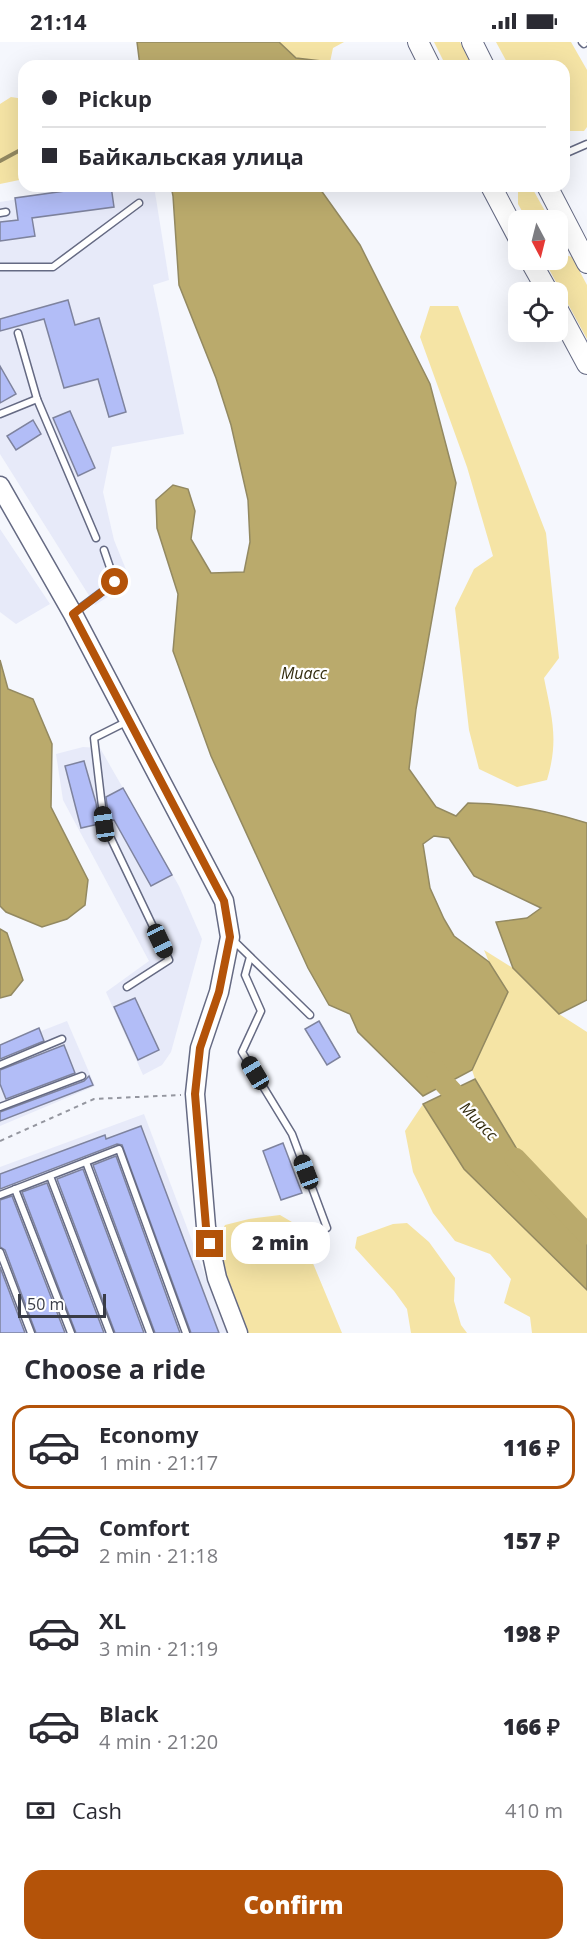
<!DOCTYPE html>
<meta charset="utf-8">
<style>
:root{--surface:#fff;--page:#f7f7f7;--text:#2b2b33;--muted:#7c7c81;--line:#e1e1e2;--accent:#b45309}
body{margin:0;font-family:"Open Sans",sans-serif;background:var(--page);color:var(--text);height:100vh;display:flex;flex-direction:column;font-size:22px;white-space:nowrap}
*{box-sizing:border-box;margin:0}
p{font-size:20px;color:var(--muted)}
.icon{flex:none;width:33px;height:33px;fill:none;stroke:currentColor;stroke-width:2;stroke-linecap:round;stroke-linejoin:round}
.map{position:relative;height:1291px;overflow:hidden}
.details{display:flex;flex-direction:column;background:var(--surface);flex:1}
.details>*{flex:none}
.guide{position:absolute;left:18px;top:18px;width:552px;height:132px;border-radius:18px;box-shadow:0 6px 24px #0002;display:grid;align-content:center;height:132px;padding:0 24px;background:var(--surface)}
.needle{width:39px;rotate:173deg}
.buttons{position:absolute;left:508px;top:168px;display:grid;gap:12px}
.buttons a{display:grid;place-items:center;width:60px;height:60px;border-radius:12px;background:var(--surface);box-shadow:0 6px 24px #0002;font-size:30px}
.scale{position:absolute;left:18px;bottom:15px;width:88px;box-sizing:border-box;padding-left:6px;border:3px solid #393c47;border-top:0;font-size:16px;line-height:21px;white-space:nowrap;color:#393c47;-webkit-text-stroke:4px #fff;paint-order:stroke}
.end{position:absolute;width:27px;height:27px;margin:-14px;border:8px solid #b45309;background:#fff;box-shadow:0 0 0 3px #fff}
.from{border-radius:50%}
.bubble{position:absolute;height:42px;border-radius:18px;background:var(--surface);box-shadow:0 6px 24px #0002;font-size:20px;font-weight:800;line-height:42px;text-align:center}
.car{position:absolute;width:18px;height:36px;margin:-18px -9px;border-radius:8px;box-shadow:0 0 4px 2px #0007;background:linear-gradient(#222 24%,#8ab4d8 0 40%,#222 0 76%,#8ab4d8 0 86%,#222 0)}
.guide b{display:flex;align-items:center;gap:21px;height:57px;font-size:22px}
.guide b+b{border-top:2px solid var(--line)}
.guide i{width:15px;height:15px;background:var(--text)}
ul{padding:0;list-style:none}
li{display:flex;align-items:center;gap:18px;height:84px;margin:0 12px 9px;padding:0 12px;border:3px solid transparent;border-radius:18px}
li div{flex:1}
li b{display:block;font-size:22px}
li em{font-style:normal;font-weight:800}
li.current{border-color:var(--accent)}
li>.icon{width:54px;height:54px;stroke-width:1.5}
h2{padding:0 24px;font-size:27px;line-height:72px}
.pay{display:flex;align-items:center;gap:15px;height:66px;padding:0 24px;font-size:22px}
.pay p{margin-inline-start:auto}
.primary-button{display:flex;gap:12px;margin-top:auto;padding:12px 24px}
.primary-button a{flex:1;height:69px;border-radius:18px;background:var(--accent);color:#fff;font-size:24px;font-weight:800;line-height:69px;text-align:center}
.status{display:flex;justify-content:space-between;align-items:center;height:42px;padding:0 30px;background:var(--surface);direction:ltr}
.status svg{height:16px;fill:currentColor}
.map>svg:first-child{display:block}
</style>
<div class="status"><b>21:14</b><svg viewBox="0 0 49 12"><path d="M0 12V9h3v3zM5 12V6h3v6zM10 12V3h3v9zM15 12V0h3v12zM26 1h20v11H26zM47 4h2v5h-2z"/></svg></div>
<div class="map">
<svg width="587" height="1291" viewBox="0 0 587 1291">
<rect width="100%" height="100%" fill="#f5f7fd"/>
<g fill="#e7eaf9">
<path d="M100 144H154L169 238 153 243 184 392 112 405 103 450 114 498 131 540 95 563 0 412V160Z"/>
<path d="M0 487 50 562 16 582 0 570Z"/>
<path d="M83 705 100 706 179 844 202 897 171 1010 162 1023 143 1033 106 950 149 919 63 758 56 712Z"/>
<path d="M67 979 95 1044 0 1084V1005Z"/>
<path d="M144 1072 227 1291H0V1125Z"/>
</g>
<g fill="#f5e4a5">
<path d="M279 0H344L333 6 330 20 296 16Z"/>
<path d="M434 0H460L472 24H446Z"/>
<path d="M496 0H571L587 28V85L584 89H564V24H509Z"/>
<path d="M11 55 24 57V137L0 142V62Z"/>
<path d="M518 144H531L550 178H527L518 162Z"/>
<path d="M558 211 572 215 587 243V297L544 218H558Z"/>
<path d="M430 264H458L546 491 559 616 544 636C552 676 559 698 547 738L517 745 479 727 469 688 455 566 474 527 493 514 467 425 420 295Z"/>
<path d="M484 908 513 926 559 972 587 990V1192L543 1151 475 1037 472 1028 507 950 489 920Z"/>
<path d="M423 1062 464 1127 587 1248V1291H532L530 1275 504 1261 511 1237 490 1212 455 1199 433 1171 413 1130 405 1089Z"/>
<path d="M280 1173 297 1183 342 1291H248C238 1271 215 1218 219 1196 220 1192 223 1187 225 1183L249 1177Z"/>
<path d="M407 1181 429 1200 455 1236 454 1259 461 1283 467 1291H411L407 1267 394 1249 355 1206 357 1195 393 1182Z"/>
</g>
<g fill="#baaa6c" stroke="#938961" stroke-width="1.5">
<path d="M137 0H279L296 16 330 20 332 24H140Z"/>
<path d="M171 144H318L360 203 430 342 456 441 416 667 409 727 436 765 456 774 468 761C508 761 549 769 587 781V958L559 972 513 926 496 880 527 876 541 866 474 834 449 796 434 794 423 802 430 846 444 877 454 894 489 920 508 950 472 1028 423 1054 358 990 350 972 329 963 308 926 211 714 173 609 178 552 157 486 156 458 173 443 188 447 195 469 191 497 211 531 244 530 250 500 248 458 231 383 216 336 179 243 173 154Z"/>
<path d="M0 618 8 647 33 657 52 702 51 765 88 838 85 863 67 877 42 885 6 870 0 864Z"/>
<path d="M0 887 7 891 23 938 11 953 0 956Z"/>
<path d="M475 1037 543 1151 587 1192V1248L464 1127 423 1062Z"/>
</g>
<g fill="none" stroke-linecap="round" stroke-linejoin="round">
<path stroke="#938961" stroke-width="4" d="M0 119 24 106"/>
<g stroke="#baaa6c" stroke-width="21">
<path d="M430 1020 445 1042 471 1070"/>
<path d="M515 1116 587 1192"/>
</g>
</g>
<g fill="#b2bdf7" stroke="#7e839e" stroke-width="1.5">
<path d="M101 144H111L114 165 32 176 35 194 0 199V180L18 178 15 156Z"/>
<path d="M68 258 75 283 99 276 126 370 109 375 98 337 64 346 44 277 0 289V277Z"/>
<path d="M0 324 16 352 0 361Z"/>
<path d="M70 369 95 426 78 434 53 376Z"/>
<path d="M33 378 41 392 16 408 7 394Z"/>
<path d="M84 719 96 761 99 782 81 786 65 724Z"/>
<path d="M123 746 172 833 151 844 114 778 109 779 106 755Z"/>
<path d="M135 956 159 1008 138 1018 114 965Z"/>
<path d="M319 979 340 1015 327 1023 305 987Z"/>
<path d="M39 986 44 999 0 1017V1003Z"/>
<path d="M64 1003 75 1031 6 1057 0 1042V1028Z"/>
<path d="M89 1034 93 1043 0 1079V1070L84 1039Z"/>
<path d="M141 1084 219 1291H191L122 1103 117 1102 0 1147V1132L105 1093 106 1097Z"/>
<path d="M283 1101 302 1151 281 1158 263 1109Z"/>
<path d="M116 1114 180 1291H155L93 1123Z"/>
<path d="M83 1127 144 1291H115L57 1137Z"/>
<path d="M47 1141 104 1291H76L22 1150Z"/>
<path d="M12 1154 65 1291H36L5 1208 0 1205V1158Z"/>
<path d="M0 1225 25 1291H0Z"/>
</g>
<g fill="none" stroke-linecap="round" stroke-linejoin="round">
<g stroke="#656a83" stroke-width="9">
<g id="lane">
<path d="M582 0 584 2"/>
<path d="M564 112 587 102"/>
<path d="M0 171 6 170"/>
<path d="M558 204 572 202"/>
<path d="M0 225H53L139 161"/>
<path d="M18 291 37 357 96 496"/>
<path d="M0 372 37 357"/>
<path d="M75 570 115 540 104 508"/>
<path d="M232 897 310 973"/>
<path d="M250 915 245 933 261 969 242 1010 292 1092 327 1186"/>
<path d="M127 945 169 918 104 782 94 696 128 679"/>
<path d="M0 1023 62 997"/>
<path d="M0 1065 82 1034"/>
<path d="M86 1120 150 1291"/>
<path d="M50 1134 110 1291"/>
<path d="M15 1147 71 1291"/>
<path d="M0 1153 119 1107 186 1291"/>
<path d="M0 1210 31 1291"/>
</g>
</g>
<g stroke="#656a83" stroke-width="21">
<path id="secondary" d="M0 444 73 572 224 859 230 895 219 950 200 1006 195 1052 206 1185 217 1236 238 1291"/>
</g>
<g stroke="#656a83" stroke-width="22">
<g id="primary">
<path d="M418 0 430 24"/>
<path d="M472 0 484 24"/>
<path d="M491 144 519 197"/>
<path d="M547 144 587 221"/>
<path d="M530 218 548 250"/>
<path d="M558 268 587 322"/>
</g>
</g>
<path stroke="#94969f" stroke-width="2" stroke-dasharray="4.5 4.5" stroke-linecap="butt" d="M0 1099 94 1057 181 1053"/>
<use href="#lane" stroke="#fff" stroke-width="6"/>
<use href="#secondary" stroke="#fff" stroke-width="18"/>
<use href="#primary" stroke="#fff" stroke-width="20"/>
</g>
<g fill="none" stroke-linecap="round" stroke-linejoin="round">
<path stroke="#b45309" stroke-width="8" d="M115 540 73 572 224 859 230 895 219 950 200 1006 195 1052 206 1185 210 1202"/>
</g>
<g text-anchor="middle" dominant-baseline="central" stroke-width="4.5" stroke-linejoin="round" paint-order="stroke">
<g font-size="16" font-style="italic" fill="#332c0f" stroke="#fff">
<text x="304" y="631">Миасс</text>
<text transform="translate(479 1079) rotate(46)">Миасс</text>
</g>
</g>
</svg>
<div class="buttons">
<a><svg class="needle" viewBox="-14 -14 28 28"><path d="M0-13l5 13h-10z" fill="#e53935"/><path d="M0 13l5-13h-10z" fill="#7c7c81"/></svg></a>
<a><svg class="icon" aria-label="locate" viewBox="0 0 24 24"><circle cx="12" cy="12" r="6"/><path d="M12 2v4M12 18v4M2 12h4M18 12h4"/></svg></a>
</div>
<div class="scale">50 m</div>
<i class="end from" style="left:115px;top:540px"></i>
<i class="end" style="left:210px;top:1202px"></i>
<div class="bubble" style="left:231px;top:1180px;width:99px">2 min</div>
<i class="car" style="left:104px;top:782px;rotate:352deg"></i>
<i class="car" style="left:160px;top:899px;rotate:155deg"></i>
<i class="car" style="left:255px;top:1031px;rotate:329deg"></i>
<i class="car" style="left:306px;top:1130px;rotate:339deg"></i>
<div class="guide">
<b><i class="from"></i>Pickup</b>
<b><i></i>Байкальская улица</b>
</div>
</div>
<section class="details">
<h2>Choose a ride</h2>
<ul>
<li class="current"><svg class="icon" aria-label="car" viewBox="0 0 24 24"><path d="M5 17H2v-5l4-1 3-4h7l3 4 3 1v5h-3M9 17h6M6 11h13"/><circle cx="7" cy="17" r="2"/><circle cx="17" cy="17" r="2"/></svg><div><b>Economy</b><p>1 min · 21:17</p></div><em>116 ₽</em></li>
<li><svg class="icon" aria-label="car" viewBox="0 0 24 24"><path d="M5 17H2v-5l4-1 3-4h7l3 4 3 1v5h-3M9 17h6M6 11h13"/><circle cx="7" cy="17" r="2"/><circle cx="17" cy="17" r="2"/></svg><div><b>Comfort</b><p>2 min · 21:18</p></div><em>157 ₽</em></li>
<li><svg class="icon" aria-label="car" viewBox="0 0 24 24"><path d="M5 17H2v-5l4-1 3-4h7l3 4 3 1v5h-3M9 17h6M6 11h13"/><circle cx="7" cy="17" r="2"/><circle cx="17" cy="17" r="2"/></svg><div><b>XL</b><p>3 min · 21:19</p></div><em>198 ₽</em></li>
<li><svg class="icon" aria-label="car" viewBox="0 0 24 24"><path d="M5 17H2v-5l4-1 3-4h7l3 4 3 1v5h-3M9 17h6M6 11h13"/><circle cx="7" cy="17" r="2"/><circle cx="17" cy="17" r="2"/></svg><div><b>Black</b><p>4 min · 21:20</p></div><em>166 ₽</em></li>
</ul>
<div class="pay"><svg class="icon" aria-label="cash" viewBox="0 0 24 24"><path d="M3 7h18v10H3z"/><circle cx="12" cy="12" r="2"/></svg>Cash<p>410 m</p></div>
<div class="primary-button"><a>Confirm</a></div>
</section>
